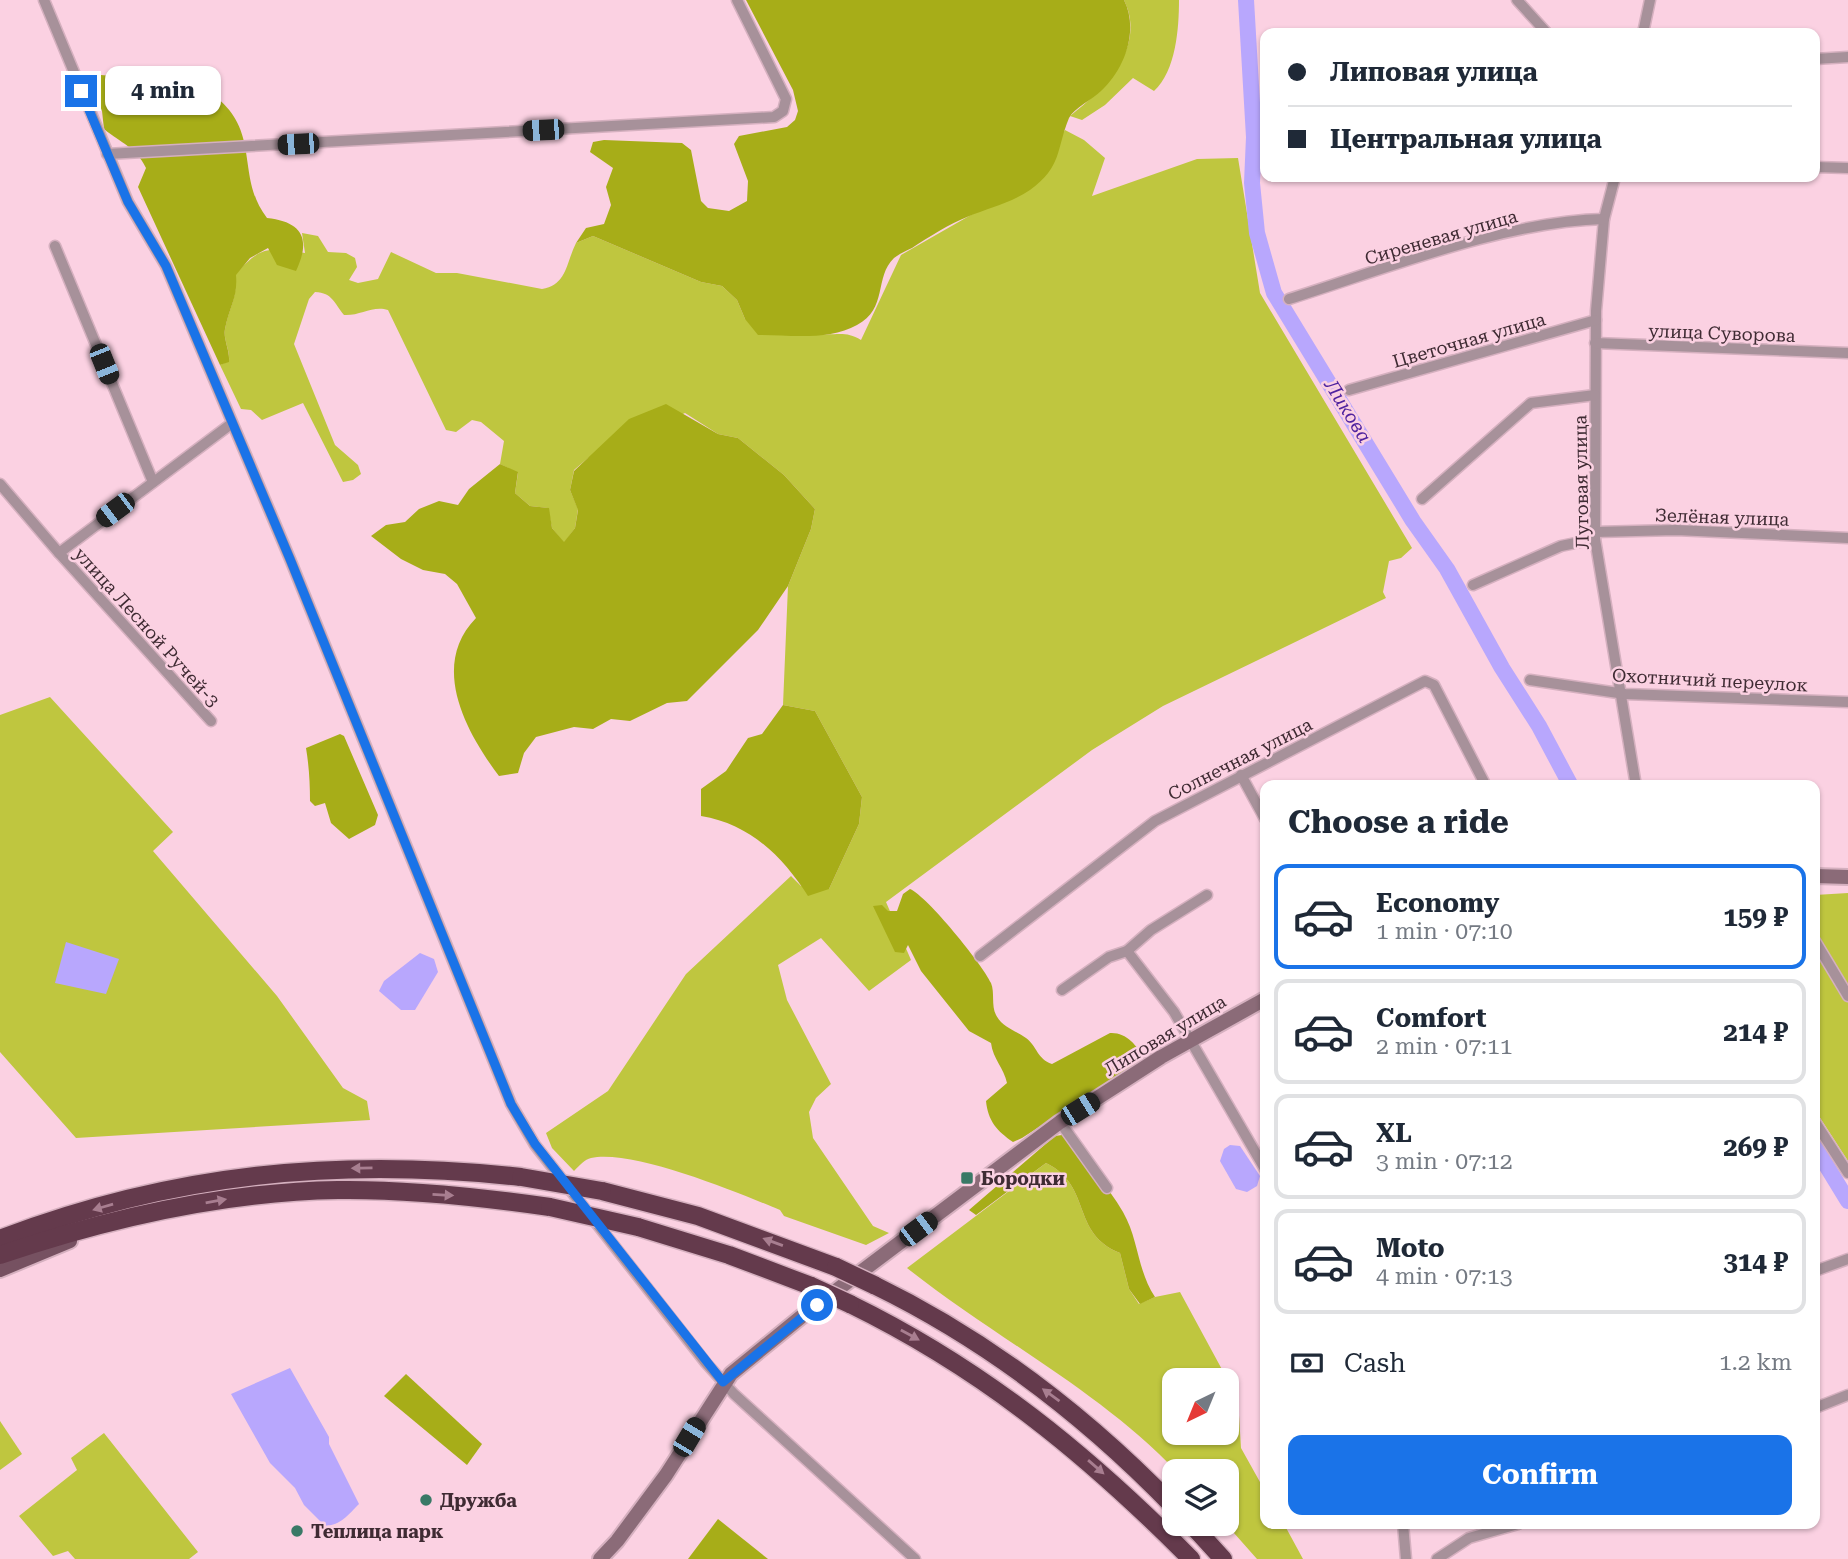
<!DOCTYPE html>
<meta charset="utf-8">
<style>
:root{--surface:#fff;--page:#f6f6f7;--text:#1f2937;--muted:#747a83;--line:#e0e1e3;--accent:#1a73e8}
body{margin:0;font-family:"Roboto Serif",serif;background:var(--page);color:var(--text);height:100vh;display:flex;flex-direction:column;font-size:26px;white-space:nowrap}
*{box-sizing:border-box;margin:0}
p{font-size:23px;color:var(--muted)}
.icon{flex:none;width:38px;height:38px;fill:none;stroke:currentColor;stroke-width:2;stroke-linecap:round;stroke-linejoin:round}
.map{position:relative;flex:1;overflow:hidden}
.side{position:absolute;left:1260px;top:780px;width:560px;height:749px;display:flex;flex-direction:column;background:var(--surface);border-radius:14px;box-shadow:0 2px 5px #0004}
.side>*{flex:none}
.guide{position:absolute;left:1260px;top:28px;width:560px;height:154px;border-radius:14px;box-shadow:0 2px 5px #0004;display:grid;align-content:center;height:154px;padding:0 28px;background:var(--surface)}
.needle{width:46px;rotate:223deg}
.buttons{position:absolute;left:1162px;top:1368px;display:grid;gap:14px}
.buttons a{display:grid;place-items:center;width:77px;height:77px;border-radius:14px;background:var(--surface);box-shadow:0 2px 5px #0004;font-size:35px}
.end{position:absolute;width:32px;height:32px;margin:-16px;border:9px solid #1a73e8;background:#fff;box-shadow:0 0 0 4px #fff}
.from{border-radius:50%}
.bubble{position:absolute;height:49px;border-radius:14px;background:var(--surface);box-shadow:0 2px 5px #0004;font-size:23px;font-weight:700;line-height:49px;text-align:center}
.car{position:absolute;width:21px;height:42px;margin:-21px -10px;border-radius:9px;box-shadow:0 0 5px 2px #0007;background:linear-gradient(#222 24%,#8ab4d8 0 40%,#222 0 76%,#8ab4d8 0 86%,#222 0)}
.guide b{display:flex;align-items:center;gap:24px;height:66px;font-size:26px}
.guide b+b{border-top:2px solid var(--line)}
.guide i{width:18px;height:18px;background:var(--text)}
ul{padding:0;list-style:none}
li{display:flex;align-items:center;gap:21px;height:105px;margin:0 14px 10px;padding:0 14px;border:4px solid var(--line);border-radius:14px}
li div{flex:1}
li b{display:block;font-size:26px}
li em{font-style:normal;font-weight:700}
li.current{border-color:var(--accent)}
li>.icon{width:63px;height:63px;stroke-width:1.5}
h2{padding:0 28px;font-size:32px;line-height:84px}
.pay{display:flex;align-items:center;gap:18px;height:77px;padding:0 28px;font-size:26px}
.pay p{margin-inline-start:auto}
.button{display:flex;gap:14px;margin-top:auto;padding:14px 28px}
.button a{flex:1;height:80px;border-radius:14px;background:var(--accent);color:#fff;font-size:28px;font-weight:700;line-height:80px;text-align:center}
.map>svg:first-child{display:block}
</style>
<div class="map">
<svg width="1848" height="1559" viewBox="0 0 1848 1559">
<rect width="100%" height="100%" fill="#fbd1e2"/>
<g fill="#bfc63f" fill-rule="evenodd">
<path d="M1124 0H1179C1179 28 1176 71 1154 91L1133 78 1105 105 1082 120 1070 116C1105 89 1147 47 1124 0Z"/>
<path d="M1065 130 1084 140 1105 158 1092 196 1197 159 1238 158 1260 293 1412 548 1401 558 1389 561 1383 592 1386 598 1163 706 1092 750 886 902 911 960 869 991 821 938 778 965 787 1000 831 1084 816 1098 809 1112 813 1138 873 1226 889 1233 866 1245 784 1216 780 1210C739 1193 633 1149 591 1158 585 1159 579 1166 574 1171L552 1148 546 1133 608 1091 686 974 791 876 801 886 829 889 859 824 862 797 815 711 783 705 788 586 811 529 815 509 784 475 738 438 718 434 685 413 588 458 574 470 570 490 578 509 575 528 564 543 552 528 548 508 530 506 515 493 518 473 500 464 504 441 481 422 472 420 456 432 446 430 388 310C373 305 360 316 344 315 334 303 333 293 315 292L309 299 294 344 335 445 358 465 361 474 353 480 343 482 303 403 262 420 251 410 241 409 220 365 229 361C230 350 223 339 225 329 229 307 238 298 235 275 261 245 268 248 305 253L302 233 318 236 328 252 346 253 355 258 357 267 349 280 358 283 378 279 391 252 436 273H457L542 289C567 285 566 263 576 243L593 236 701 282 722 286 737 300 745 319C768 324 794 333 818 334 836 336 845 330 861 340L901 255 1039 176Z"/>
<path d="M50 697 173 832 153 851 277 996 343 1088 367 1101 370 1120 76 1138 0 1052V715Z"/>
<path d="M1848 893V1161L1815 1110V895Z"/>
<path d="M1046 1163C1093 1186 1070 1233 1120 1253L1129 1289 1139 1304 1155 1297 1180 1292 1238 1399 1241 1448 1265 1491V1524H1284L1303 1559H1257L1226 1524 1227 1472H1177C1099 1390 995 1338 907 1268ZM1174 1381H1227V1433H1174Z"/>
<path d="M0 1421 22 1454 0 1470Z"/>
<path d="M104 1433 198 1552 189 1559H75L68 1551 53 1556 19 1516 77 1470 71 1458Z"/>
</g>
<g fill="#a7ad18">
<path d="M746 0H1124C1139 30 1125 69 1101 91 1093 99 1074 108 1069 118 1056 150 1062 167 1030 190 1011 203 989 208 967 217 951 223 927 238 912 248 906 251 899 254 894 258 874 277 888 309 857 325 829 341 789 335 758 335L745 319 737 300 722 286 701 282 593 236 576 243 586 228 604 224 611 205 606 187 613 168 590 152 593 142 604 140 682 143 691 150 701 201 708 208 729 211 747 201 748 181 734 144 739 136 787 127 795 120 798 111 793 90Z"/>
<path d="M101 75C131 78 153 83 175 103L195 101 209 92C264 129 234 175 267 218 303 222 311 239 296 271L277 265 268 248 250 258 236 275C238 298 229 307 225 329 223 339 230 350 229 362L220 365 138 187 146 168C135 146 122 144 104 129L102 111 95 93Z"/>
<path d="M666 404 718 434 738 438 784 475 815 509 811 529 788 586 758 630 687 701 667 703 630 721 611 719 593 729 574 727 536 737 524 753 518 773 499 776C465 731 430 665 476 618L457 584 445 574 423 570 401 559 371 536 386 525 405 522 419 509 439 501 458 505 469 489 500 464 518 472 515 493 530 506 549 508 552 528 564 542 575 528 578 510 570 490 574 471 629 419Z"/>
<path d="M783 705 815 711 862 797 859 824 829 889 808 896C782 856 750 824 701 816V789L726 771 748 738 762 734Z"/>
<path d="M340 734 344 736 378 815 375 825 349 839 331 823 325 803 315 806 310 801C310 783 309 766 306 748Z"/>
<path d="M910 889C927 896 983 965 991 983 995 993 991 1005 996 1015 1003 1028 1015 1030 1026 1038 1037 1046 1037 1059 1052 1064L1110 1033C1126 1032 1137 1045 1144 1059L1022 1138 1013 1142C997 1131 988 1121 986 1101L1007 1083C1004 1068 993 1059 991 1043L969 1031 921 971 908 945 904 953 895 952 873 906 882 905 888 911H897L903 894Z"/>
<path d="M1062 1135 1067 1139C1085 1162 1108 1186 1123 1212 1139 1240 1137 1270 1155 1297L1140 1304 1129 1289 1120 1253C1070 1233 1093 1186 1046 1163L976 1215 969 1210 1055 1136Z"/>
<path d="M406 1374 482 1444 467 1465 384 1396Z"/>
<path d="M718 1519 768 1559H688Z"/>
</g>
<g fill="#b8a7fd">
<path d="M66 942 119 959 106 994 55 983Z"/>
<path d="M420 953 434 959 438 972 415 1010H401L379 991 384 981Z"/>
<path d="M1230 1145 1240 1146 1260 1176 1257 1186 1247 1192 1236 1189 1220 1161 1224 1149Z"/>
<path d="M290 1368 329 1437V1444L359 1504C348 1515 341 1525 325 1526L304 1505 295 1488 270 1463 231 1394Z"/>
</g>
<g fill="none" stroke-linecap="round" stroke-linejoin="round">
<g stroke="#b8a7fd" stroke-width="16">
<path d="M1246 0 1254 137 1252 183 1257 233 1274 293 1413 521 1447 569 1502 668 1539 726 1571 786"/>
<path d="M1815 1147 1848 1201"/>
</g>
<g stroke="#d5b0bf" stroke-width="13">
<g id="street">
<path d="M44 0 128 202 166 266 290 559 511 1104 535 1145 706 1363 734 1394 915 1559"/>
<path d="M1517 0 1547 33"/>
<path d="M1643 33 1650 0"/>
<path d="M1815 59 1848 57"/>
<path d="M107 154 774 117 783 111 786 99 737 0"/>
<path d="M1815 167 1848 168"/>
<path d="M1615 177 1604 219 1596 311 1595 539 1636 786"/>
<path d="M55 246 153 482"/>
<path d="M1289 299C1385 269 1505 221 1604 219"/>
<path d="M1595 343 1848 353"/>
<path d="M1349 390 1596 320"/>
<path d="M0 484 59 553"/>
<path d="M1422 499 1531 403 1595 395"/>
<path d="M1595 532 1676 530 1848 538"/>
<path d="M1473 585 1561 546 1595 539"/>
<path d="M1530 680 1625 694 1848 702"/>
<path d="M211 721 59 553 231 424"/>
<path d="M1241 775 1265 819"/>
<path d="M1815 941 1848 996"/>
<path d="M1127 951 1174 1012 1265 1169"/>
<path d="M980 956 1155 821 1425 681 1434 685 1486 786"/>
<path d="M1062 990 1109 957 1127 951 1151 930 1207 895"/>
<path d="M1060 1122 1107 1188"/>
<path d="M1815 1122 1848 1173"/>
<path d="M1815 1271 1848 1259"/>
<path d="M1815 1408 1848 1395"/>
<path d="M1403 1524 1406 1559"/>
<path d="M1437 1559 1469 1538 1518 1524"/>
</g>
</g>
<g stroke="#d5b0bf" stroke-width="18">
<g id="secondary">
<path d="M1815 876 1848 877"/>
<path d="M600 1559 617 1541 666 1475 731 1374 801 1317 1060 1122 1161 1057 1265 999"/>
</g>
</g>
<g stroke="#d5b0bf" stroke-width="18">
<path id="primary" d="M0 1270 70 1241"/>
</g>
<g stroke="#d5b0bf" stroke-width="21">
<g id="highway">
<path d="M602 1191 698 1216 836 1267"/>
<path d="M638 1227 729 1255 811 1286"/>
<path d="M0 1239C172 1173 340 1157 521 1177"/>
<path d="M0 1255C109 1218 222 1192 338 1190 408 1189 480 1197 550 1207"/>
<path d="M874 1285C987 1340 1087 1417 1174 1507"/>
<path d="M850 1304C983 1369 1087 1454 1191 1559"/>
<path d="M1191 1524 1223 1559"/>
</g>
</g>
<use href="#street" stroke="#a7919a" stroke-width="10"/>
<use href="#secondary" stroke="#8b6b78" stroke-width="14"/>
<use href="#primary" stroke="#765161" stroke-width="14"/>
<use href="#highway" stroke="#643a4c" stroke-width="18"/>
<g stroke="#d5b0bf" stroke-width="21" stroke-linecap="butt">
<g id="highway-bridge">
<path d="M521 1177 602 1191"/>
<path d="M550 1207 638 1227"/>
<path d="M836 1267 874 1285"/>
<path d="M811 1286 850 1304"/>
</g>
</g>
<use href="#highway-bridge" stroke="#643a4c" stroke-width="18"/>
</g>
<defs><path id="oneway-solid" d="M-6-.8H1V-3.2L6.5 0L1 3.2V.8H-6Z" transform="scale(1.75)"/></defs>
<g fill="#a87e90">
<use href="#oneway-solid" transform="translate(362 1168) rotate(179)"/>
<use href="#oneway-solid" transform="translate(443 1195) rotate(3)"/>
<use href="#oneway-solid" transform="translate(216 1201) rotate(-10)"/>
<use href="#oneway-solid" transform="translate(103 1207) rotate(164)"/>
<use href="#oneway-solid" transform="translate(773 1242) rotate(-160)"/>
<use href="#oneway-solid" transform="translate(910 1335) rotate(29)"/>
<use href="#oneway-solid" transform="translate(1051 1395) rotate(-144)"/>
<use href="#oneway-solid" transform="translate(1096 1467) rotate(41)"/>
</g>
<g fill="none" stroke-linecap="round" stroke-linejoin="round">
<path stroke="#1a73e8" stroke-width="9" d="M81 91 128 202 166 266 290 559 511 1104 535 1144 723 1382 817 1305"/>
</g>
<g fill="#397966" stroke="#fbd1e2" stroke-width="2.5">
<rect x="960" y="1171" width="14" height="14" rx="3.5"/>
<circle cx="426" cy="1500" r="7"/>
<circle cx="297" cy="1531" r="7"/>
</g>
<g text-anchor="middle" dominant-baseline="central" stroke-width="5" stroke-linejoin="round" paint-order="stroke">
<g font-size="18" fill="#3f2b33" stroke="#fbd1e2">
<text transform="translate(1441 237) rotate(-16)">Сиреневая улица</text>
<text transform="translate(1722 333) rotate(2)">улица Суворова</text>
<text transform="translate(1469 340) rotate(-16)">Цветочная улица</text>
<text transform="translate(1581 482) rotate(-91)">Луговая улица</text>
<text transform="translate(1722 517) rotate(2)">Зелёная улица</text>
<text transform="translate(147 627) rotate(48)">улица Лесной Ручей-3</text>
<text transform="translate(1710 680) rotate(3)">Охотничий переулок</text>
<text transform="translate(1240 759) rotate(-27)">Солнечная улица</text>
<text transform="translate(1165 1035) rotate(-31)">Липовая улица</text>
</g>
<g font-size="18" font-weight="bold" fill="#3f2b33" stroke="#fbd1e2" text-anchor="start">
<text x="981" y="1178">Бородки</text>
<text x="440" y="1500">Дружба</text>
<text x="311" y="1531">Теплица парк</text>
</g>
<g font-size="19" font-style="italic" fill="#4f229f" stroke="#fbd1e2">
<text transform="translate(1348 411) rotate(58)">Ликова</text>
</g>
</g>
</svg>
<div class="buttons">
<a><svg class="needle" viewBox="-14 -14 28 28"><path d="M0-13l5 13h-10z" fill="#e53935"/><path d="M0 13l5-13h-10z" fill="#747a83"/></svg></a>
<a><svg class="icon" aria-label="layers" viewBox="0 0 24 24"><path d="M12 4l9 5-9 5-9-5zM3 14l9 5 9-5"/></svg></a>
</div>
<i class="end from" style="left:817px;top:1305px"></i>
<i class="end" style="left:81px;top:91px"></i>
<div class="bubble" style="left:105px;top:66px;width:116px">4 min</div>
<i class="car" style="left:543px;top:130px;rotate:267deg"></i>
<i class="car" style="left:298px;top:144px;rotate:267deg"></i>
<i class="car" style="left:104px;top:364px;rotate:158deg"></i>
<i class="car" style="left:115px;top:510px;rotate:233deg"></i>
<i class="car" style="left:1080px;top:1109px;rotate:58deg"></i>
<i class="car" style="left:918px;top:1229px;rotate:53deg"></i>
<i class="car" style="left:689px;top:1437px;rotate:31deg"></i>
<div class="guide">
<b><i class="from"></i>Липовая улица</b>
<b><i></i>Центральная улица</b>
</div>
<section class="side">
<h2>Choose a ride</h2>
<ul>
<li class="current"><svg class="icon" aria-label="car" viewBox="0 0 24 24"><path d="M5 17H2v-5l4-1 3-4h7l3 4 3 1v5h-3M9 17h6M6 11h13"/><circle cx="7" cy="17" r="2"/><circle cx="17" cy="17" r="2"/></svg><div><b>Economy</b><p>1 min · 07:10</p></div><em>159 ₽</em></li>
<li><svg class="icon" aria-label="car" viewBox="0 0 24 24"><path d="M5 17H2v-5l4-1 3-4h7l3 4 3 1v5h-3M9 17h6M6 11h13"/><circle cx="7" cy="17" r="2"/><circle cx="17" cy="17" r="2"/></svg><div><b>Comfort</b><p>2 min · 07:11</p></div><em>214 ₽</em></li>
<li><svg class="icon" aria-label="car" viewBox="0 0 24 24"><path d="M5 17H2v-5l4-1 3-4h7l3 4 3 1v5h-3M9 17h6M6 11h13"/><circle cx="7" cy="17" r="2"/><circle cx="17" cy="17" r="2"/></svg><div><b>XL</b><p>3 min · 07:12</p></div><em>269 ₽</em></li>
<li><svg class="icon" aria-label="car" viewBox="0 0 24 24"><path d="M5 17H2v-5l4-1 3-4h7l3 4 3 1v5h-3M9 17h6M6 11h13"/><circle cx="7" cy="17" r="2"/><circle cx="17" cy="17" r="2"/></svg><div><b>Moto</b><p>4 min · 07:13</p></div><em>314 ₽</em></li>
</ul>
<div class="pay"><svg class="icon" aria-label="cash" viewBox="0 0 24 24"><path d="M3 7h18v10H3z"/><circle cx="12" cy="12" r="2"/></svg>Cash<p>1.2 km</p></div>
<div class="button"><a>Confirm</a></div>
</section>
</div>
